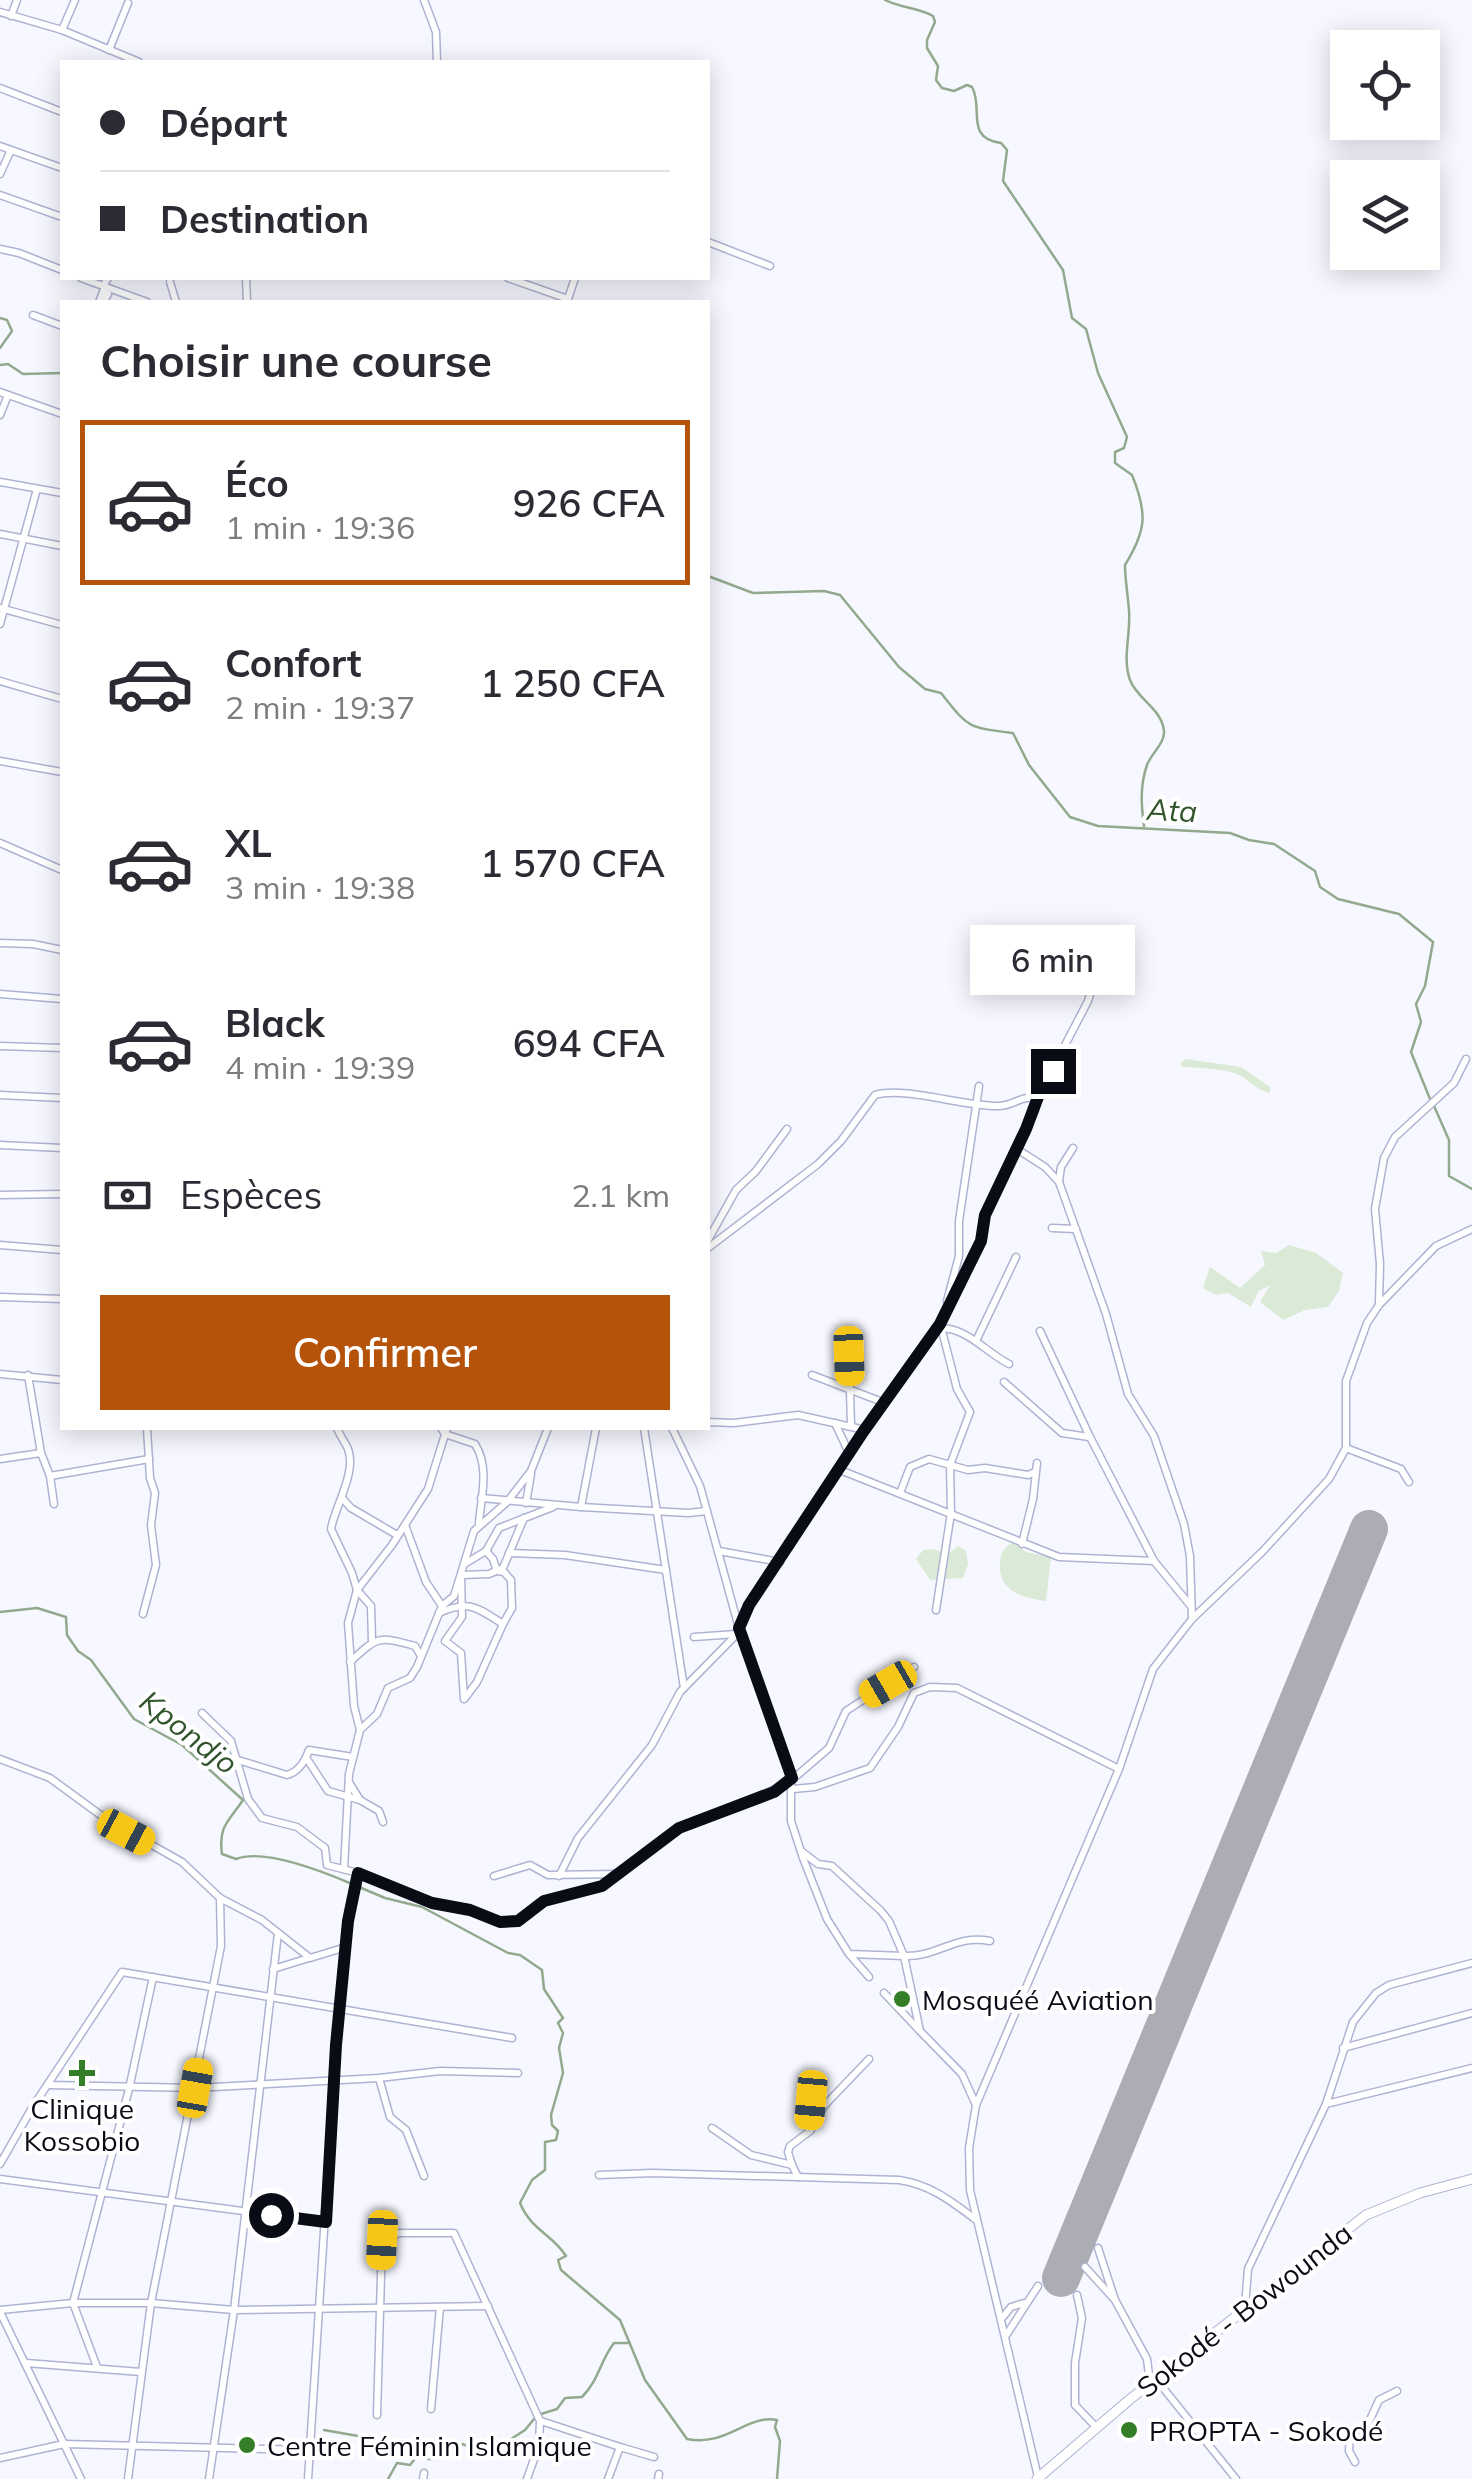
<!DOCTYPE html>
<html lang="fr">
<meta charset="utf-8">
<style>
:root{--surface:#fff;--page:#f7f7f7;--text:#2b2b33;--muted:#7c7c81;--line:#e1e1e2;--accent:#b45309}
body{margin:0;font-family:Mulish,sans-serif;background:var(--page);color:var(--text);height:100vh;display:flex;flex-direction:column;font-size:38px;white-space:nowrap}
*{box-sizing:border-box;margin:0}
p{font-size:32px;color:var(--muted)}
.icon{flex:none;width:55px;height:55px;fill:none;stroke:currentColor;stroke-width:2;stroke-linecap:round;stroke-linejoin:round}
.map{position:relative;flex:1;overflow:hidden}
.panel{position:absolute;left:60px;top:300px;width:650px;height:1130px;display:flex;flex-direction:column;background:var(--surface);border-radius:0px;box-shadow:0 5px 25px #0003}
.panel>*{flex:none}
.top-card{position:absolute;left:60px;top:60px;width:650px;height:220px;border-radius:0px;box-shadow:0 5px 25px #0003;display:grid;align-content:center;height:220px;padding:0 40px;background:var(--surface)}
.controls{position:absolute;left:1330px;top:30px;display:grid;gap:20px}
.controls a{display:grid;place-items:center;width:110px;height:110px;border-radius:0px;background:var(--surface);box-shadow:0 5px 25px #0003;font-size:50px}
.end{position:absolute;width:45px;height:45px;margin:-22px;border:12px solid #090b15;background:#fff;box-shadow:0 0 0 5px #fff}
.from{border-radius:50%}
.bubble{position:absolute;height:70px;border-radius:0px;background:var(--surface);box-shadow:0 5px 25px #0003;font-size:32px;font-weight:600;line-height:70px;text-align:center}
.car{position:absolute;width:30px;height:60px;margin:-30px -15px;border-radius:12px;box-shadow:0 0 8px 2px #0007;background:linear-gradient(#f5c518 24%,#345 0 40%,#f5c518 0 76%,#345 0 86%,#f5c518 0)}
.top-card b{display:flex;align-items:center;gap:35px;height:95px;font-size:38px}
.top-card b+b{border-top:2px solid var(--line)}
.top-card i{width:25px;height:25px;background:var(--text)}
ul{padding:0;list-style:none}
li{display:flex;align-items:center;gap:30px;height:165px;margin:0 20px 15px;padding:0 20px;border:5px solid transparent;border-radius:0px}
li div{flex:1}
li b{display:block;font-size:38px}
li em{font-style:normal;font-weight:600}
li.selected{border-color:var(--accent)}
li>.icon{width:90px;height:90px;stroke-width:1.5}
h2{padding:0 40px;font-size:45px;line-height:120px}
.pay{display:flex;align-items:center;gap:25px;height:110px;padding:0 40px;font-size:38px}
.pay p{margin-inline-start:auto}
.action{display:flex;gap:20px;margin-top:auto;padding:20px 40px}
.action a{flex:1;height:115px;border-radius:0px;background:var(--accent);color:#fff;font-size:40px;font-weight:600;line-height:115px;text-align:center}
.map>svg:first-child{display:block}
</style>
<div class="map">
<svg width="1472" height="2479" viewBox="0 0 1472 2479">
<rect width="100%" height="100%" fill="#f7f8ff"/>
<g fill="#daead7">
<path d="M1186 1059 1241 1067 1270 1087V1093C1256 1090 1252 1082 1241 1076 1225 1068 1200 1068 1182 1067L1181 1062Z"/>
<path d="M1289 1245 1316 1253 1343 1273 1339 1291 1328 1307 1305 1310 1283 1320 1260 1302 1270 1285 1259 1291 1251 1307 1228 1293 1216 1295 1203 1288 1210 1267 1240 1288 1265 1265 1261 1251 1276 1253Z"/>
<path d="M1013 1542 1026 1552 1051 1557 1046 1601C1022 1598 997 1591 1000 1562 1001 1551 1004 1548 1013 1542Z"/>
<path d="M958 1546 966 1551 968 1564 963 1578 930 1580 916 1559 923 1550 933 1549 948 1554Z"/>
</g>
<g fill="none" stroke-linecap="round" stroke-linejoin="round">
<g stroke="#92a98e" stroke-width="2.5">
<path d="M885 0C901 8 919 8 933 16L935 22 927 40V48L938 66 936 80 942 88 954 91 967 85 972 87C984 108 964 138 1001 143L1007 150 1003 181 1063 270 1072 318 1086 329 1098 373 1127 437 1124 448 1115 452V463L1132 475C1148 514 1146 531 1125 565 1125 580 1128 595 1129 611 1131 633 1122 658 1130 680 1137 699 1162 709 1164 731 1165 743 1151 754 1147 765 1140 785 1141 804 1144 826"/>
<path d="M0 318 7 320 12 331 0 348"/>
<path d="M0 365 8 364 23 374 62 373"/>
<path d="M708 576 753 593 824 591 840 595 899 667 925 689 941 693C969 728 966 727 1013 733L1029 765 1070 817 1098 826 1230 833 1249 840 1274 844 1315 871 1320 887 1338 899 1399 914 1433 942 1425 986 1416 1004 1421 1022 1411 1052 1430 1099"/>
<path d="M1434 1106 1449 1140V1176L1472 1189"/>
<path d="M0 1612 37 1608 66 1617 67 1635 78 1651 91 1660 134 1719 182 1745 243 1800C229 1821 218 1826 222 1854L236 1859C264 1848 324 1872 352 1884"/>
<path d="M359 1887 385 1898 422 1907 508 1953 520 1955 542 1970 544 1989 563 2018 558 2023 563 2033 559 2048 563 2073 551 2115 552 2125 558 2131 556 2140 545 2142V2170L532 2180 520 2203C531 2230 553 2235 566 2256L558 2260 561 2270 620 2320 645 2380 687 2439C727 2447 747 2414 777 2420L775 2427 780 2441 777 2479"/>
<path d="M541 2414 557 2409 565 2398 582 2397C599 2380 600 2361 614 2343H630"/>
<path d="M324 2430 358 2436 383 2448H398C407 2460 435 2462 449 2455 454 2453 458 2447 463 2444L485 2456 525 2430 534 2419"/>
<path d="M388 2479 397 2463 410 2465 414 2460"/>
</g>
<path stroke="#abacb4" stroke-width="38" d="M1061 2278 1369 1529"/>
<g stroke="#aeb3d2" stroke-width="9">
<g id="minor">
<path d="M424 0 436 32 437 62"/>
<path d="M0 12 62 30 139 62"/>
<path d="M11 16 17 0"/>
<path d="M62 30 75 0"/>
<path d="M109 50 128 3"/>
<path d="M0 88 62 112"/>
<path d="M0 146 62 168"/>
<path d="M0 174 11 150"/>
<path d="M0 195 62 217"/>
<path d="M708 242 770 266"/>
<path d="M0 249 19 253 62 270"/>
<path d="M81 278 147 302"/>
<path d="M246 278 247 302"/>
<path d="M508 278 568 299 575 278"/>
<path d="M170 282 176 302"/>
<path d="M103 286 108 278"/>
<path d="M103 292 108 294 104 302"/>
<path d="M99 302 105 287"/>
<path d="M33 315 62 326"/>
<path d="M0 392 62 414"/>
<path d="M0 415 8 395"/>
<path d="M0 482 62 493"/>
<path d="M0 534 62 546"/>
<path d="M0 608 62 625"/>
<path d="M0 624 37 489"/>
<path d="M0 681 62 699"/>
<path d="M0 761 62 772"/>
<path d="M0 843 62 870"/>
<path d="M0 943 33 944 62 950"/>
<path d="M0 994 62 999"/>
<path d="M0 1046 62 1048"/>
<path d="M0 1095 62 1098"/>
<path d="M0 1145 62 1148"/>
<path d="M1017 1149 1045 1167 1059 1182 1106 1314 1128 1394 1154 1436 1184 1524 1190 1556 1192 1619"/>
<path d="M1059 1181 1061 1167 1073 1148"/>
<path d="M0 1195 62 1194"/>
<path d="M1052 1228 1076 1229"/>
<path d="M708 1240 736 1190 756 1171 787 1129"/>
<path d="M0 1245 62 1250"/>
<path d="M708 1248 818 1164 841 1141 875 1095C906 1086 963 1107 1000 1106 1015 1105 1023 1094 1037 1099"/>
<path d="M0 1297 62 1299"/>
<path d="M947 1301 959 1256V1221L979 1086"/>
<path d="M1379 1303 1380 1264 1375 1209 1384 1158 1395 1137 1454 1083 1466 1059"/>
<path d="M941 1328C967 1328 987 1353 1009 1364"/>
<path d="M1040 1331 1090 1437 1154 1561 1190 1605"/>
<path d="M976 1341 1016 1257"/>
<path d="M849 1356 851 1425"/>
<path d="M0 1374 62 1380"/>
<path d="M28 1375 41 1453 50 1476 54 1504"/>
<path d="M812 1375 885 1403"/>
<path d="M1004 1382 1062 1433 1089 1437"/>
<path d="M708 1422 734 1423 798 1415 865 1430"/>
<path d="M835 1423 850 1455"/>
<path d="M337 1428C340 1436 345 1442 348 1449 357 1472 335 1506 331 1529L352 1573 357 1590 371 1606 372 1641"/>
<path d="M441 1428 445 1434 475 1444C490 1468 481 1497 479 1523"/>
<path d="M644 1428 684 1688"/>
<path d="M672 1428 700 1486 739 1628 791 1778V1821L803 1858 827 1919 849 1954 904 1956 920 2031 962 2074 976 2105"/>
<path d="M1346 1448 1401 1469 1409 1482"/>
<path d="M0 1459 41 1453"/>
<path d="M840 1470 1059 1557 1154 1561"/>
<path d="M50 1476 149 1459"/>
<path d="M900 1493 910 1467 929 1459 968 1470 985 1468 1028 1475 1035 1472"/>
<path d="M342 1498 351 1508 397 1535"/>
<path d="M481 1498 581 1507 596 1428"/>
<path d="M526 1503 531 1474"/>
<path d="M581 1507 688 1513 707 1511"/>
<path d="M405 1525 426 1582 442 1606"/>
<path d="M1022 1544 1033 1499 1037 1463"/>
<path d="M486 1551 493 1559 497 1571 504 1572 511 1580 512 1608 503 1624"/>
<path d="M719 1551 780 1562"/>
<path d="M509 1553 565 1555 666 1570"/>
<path d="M466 1563 486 1551 499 1528 553 1507"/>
<path d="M936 1610 951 1513 950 1465 970 1412 957 1389 940 1323"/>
<path d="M439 1613C470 1599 477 1608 503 1624L477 1682 465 1698"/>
<path d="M143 1614 156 1565 151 1525 155 1493 150 1478 147 1428"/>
<path d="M694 1637 736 1634"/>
<path d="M350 1662C378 1636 378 1636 415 1646L421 1656"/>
<path d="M464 1699 461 1653 445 1641 462 1617 461 1575 489 1574 503 1568 524 1518"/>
<path d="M202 1713 231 1741 248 1799 262 1818 297 1827 325 1848 327 1865 358 1873 348 1921 336 2045 308 2479"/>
<path d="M361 1729 377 1714 388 1688 410 1678 417 1667 442 1606 454 1596 474 1531 507 1502 531 1471 548 1428"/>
<path d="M0 1759 50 1778 106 1819 182 1862 220 1898 262 1920 310 1958 346 1947"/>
<path d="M307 1759 328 1791 360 1800"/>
<path d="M238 1760 287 1775C299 1772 305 1761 309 1750L353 1757"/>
<path d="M350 1784 360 1800 379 1811 383 1822"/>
<path d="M793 1789 815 1787 870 1768 898 1727 914 1693 930 1687 957 1688 1119 1769"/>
<path d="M801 1851 818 1864 832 1866 881 1911 889 1921 904 1956C939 1957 955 1934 990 1941"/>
<path d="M344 1869 349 1774 360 1730 354 1706 348 1623 357 1590 392 1545 428 1489 447 1428"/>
<path d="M358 1873 432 1903 470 1911 500 1922 518 1921 544 1901 603 1886 679 1828 786 1785 829 1748 846 1711 914 1667"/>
<path d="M494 1876 530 1865 548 1875 619 1874"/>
<path d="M559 1876 578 1838 652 1745 680 1692 737 1634 749 1605 863 1432 940 1325 981 1241 985 1215 1035 1110 1038 1097 1088 1001 1107 940"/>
<path d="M850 1955 869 1977"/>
<path d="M273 1969 309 1958"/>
<path d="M884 1993 919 2030"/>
<path d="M1343 2048 1472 2013"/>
<path d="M379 2078 390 2117 406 2130 424 2176"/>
<path d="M48 2085 195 2088 379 2078 440 2071 518 2073"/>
<path d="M1326 2104 1472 2068"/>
<path d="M712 2128 751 2155 792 2165 798 2177"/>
<path d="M810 2131 813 2078"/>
<path d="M0 2164 32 2108 122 1972 512 2038"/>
<path d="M792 2165 788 2152 790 2146 810 2131 824 2106 869 2059"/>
<path d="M599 2175 653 2173 899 2180C929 2184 951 2201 975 2219"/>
<path d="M0 2179 326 2222"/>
<path d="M1098 2248 1115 2300 1147 2359 1150 2383"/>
<path d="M1085 2267 1114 2299"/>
<path d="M1077 2295 1082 2318 1075 2363V2405L1096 2427"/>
<path d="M1245 2307 1248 2269 1326 2104 1353 2022 1376 1993 1389 1985 1472 1963"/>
<path d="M0 2310 73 2303H151L234 2310 488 2306"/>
<path d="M0 2312 81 2479"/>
<path d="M1003 2317 1011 2307 1024 2303"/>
<path d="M1007 2334 1038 2286"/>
<path d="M26 2363 141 2372"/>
<path d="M97 2367 73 2303 129 2089 153 1977"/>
<path d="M1156 2379 1236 2479"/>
<path d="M431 2409 440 2307"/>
<path d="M377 2415 382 2240 399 2233H454L540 2421 539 2445 527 2479"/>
<path d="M541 2421 620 2447"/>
<path d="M0 2458 64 2444 310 2450"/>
<path d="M1355 2462 1349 2451 1350 2435 1368 2424 1379 2400 1397 2391"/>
<path d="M1038 2477 970 2190 969 2148 976 2105 1119 1769 1153 1669 1192 1619 1262 1552 1329 1479 1346 1448V1381L1367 1323 1379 1305 1436 1246 1472 1229"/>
<path d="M128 2479 151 2303 221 1946 220 1898"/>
<path d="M209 2479 234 2310 278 1933"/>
<path d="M423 2479 424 2473"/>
<path d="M608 2479 620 2447 654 2457"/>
<path d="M658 2479 659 2474"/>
</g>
</g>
<g stroke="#aeb3d2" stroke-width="11">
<path id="secondary" d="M1037 2479 1129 2400 1366 2215 1420 2193 1472 2179"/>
</g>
<use href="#minor" stroke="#fff" stroke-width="6"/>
<use href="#secondary" stroke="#fff" stroke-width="9"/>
</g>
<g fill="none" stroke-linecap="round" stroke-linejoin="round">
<path stroke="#090b15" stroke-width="12" d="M271 2215 326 2222 336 2045 348 1921 358 1873 432 1903 470 1910 500 1922 518 1921 544 1901 602 1886 679 1828 774 1792 792 1778 739 1628 749 1605 863 1432 940 1324 981 1241 985 1215 1026 1129 1038 1097 1053 1071"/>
</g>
<g fill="#337e26" stroke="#fff" stroke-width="4">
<circle cx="902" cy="1999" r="10"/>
<path d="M77 2058h10v10h10v10h-10v10h-10v-10h-10v-10h10z"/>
<circle cx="1129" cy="2430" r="10"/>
<circle cx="247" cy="2445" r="10"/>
</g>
<g text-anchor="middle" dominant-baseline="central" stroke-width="8" stroke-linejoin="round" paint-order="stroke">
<g font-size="28" fill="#090b15" stroke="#fff" text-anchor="start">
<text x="922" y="1999">Mosquéé Aviation</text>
<text x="82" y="2108" text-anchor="middle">Clinique<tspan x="82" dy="32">Kossobio</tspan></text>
<text x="1149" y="2430">PROPTA - Sokodé</text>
<text x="267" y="2445">Centre Féminin Islamique</text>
</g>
<g font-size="28" fill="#090b15" stroke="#fff">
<text transform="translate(1244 2310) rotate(-38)">Sokodé - Bowounda</text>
</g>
<g font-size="30" font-style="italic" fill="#32542c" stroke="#fff">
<text transform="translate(1172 810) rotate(3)">Ata</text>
<text transform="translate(189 1732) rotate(38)">Kpondjo</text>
</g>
</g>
</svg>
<div class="controls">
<a><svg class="icon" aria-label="locate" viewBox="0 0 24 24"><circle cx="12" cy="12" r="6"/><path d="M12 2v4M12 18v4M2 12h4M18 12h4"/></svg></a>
<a><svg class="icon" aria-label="layers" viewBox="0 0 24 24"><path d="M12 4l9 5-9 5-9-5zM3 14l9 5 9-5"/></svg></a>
</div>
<i class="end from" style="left:271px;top:2215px"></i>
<i class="end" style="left:1053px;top:1071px"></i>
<div class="bubble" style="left:970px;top:925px;width:165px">6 min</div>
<i class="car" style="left:849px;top:1356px;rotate:178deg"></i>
<i class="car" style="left:888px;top:1684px;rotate:240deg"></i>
<i class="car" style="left:126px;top:1832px;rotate:118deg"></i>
<i class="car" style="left:195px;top:2088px;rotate:10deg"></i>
<i class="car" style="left:811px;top:2100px;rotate:185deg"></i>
<i class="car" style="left:382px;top:2240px;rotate:183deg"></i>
<div class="top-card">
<b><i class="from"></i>Départ</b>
<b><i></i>Destination</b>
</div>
<section class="panel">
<h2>Choisir une course</h2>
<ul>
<li class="selected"><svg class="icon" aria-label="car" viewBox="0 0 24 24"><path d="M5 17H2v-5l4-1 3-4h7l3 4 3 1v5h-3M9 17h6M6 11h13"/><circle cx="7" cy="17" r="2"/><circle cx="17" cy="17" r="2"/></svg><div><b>Éco</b><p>1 min · 19:36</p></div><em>926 CFA</em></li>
<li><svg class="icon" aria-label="car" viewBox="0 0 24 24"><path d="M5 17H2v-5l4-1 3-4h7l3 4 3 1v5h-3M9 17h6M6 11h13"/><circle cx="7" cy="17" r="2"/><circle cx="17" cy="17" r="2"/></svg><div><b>Confort</b><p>2 min · 19:37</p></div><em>1 250 CFA</em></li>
<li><svg class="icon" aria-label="car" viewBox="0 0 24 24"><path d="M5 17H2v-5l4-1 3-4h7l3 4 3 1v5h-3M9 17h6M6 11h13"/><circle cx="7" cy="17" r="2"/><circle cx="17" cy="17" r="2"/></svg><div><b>XL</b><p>3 min · 19:38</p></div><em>1 570 CFA</em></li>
<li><svg class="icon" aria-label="car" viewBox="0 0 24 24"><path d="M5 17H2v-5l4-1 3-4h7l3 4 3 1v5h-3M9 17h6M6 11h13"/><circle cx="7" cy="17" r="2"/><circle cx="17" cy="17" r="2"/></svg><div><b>Black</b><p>4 min · 19:39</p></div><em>694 CFA</em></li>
</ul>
<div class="pay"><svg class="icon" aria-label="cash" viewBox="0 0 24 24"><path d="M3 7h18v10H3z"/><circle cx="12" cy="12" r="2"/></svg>Espèces<p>2.1 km</p></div>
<div class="action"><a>Confirmer</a></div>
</section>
</div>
